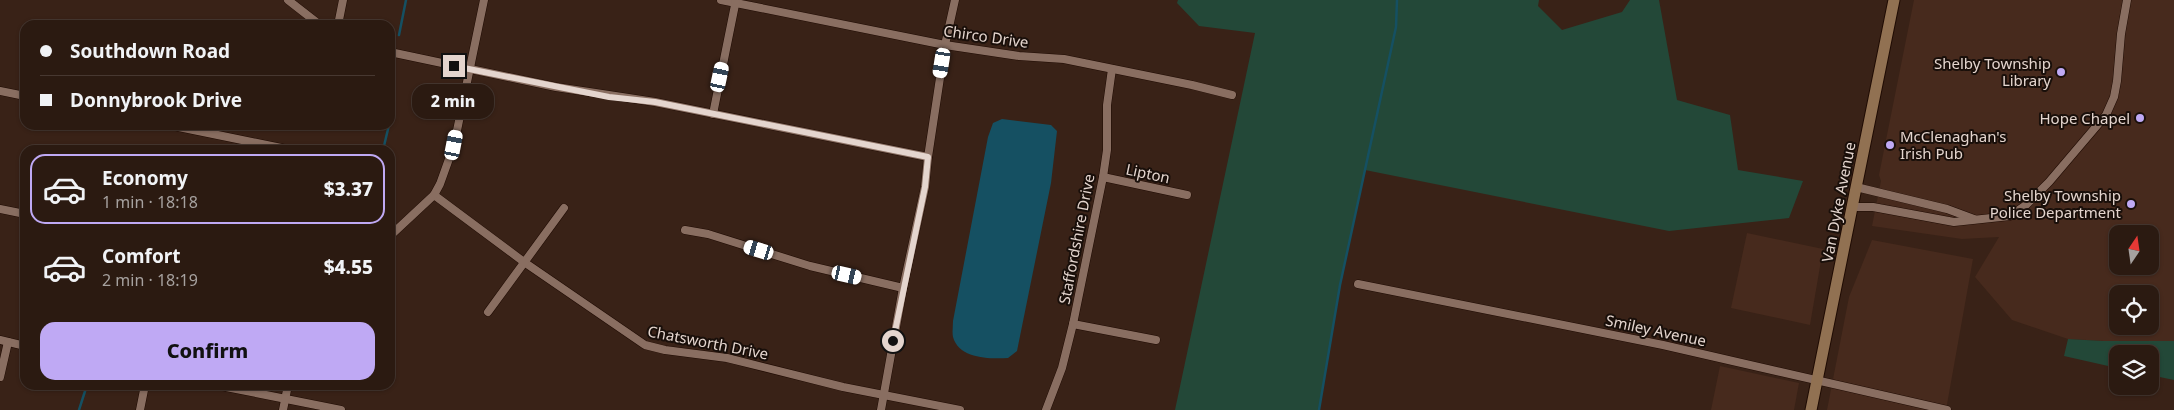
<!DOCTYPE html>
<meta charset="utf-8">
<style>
:root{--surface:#2b1a11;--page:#33231a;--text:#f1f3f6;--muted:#a6a19f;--line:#473831;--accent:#bfa9f4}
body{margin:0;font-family:"Noto Sans",sans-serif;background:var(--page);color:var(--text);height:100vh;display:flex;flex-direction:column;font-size:19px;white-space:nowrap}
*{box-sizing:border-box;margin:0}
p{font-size:16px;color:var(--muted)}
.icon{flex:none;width:28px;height:28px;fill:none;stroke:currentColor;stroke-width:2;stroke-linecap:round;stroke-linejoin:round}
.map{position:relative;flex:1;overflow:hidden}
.details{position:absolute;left:20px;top:145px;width:375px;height:245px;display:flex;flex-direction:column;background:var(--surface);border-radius:15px;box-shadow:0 1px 4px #0004,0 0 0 1px var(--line)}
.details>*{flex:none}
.hud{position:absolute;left:20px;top:20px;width:375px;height:110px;border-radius:15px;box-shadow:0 1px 4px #0004,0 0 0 1px var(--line);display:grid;align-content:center;height:110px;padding:0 20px;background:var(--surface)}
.needle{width:32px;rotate:13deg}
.controls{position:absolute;left:2109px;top:225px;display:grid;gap:10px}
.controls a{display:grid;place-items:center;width:50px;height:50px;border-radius:10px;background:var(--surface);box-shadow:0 1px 4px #0004,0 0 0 1px var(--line);font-size:25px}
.end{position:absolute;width:22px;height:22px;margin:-11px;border:6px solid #e4d5ce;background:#111;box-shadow:0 0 0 2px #111}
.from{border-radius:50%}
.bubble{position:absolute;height:35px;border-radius:15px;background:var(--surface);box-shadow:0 1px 4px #0004,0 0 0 1px var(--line);font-size:16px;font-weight:800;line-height:35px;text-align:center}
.car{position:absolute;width:15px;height:30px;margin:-15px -8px;border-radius:6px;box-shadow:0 0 4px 1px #0007;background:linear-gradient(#fff 24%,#345 0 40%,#fff 0 76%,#345 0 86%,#fff 0)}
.hud b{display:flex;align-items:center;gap:18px;height:48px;font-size:19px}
.hud b+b{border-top:1px solid var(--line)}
.hud i{width:12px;height:12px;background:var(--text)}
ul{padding:9px 0 0;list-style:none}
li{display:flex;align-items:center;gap:15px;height:70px;margin:0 10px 8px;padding:0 10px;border:2px solid transparent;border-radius:15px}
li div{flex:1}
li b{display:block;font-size:19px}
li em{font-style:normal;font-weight:800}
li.active{border-color:var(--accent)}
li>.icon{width:45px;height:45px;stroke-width:1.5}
.cta{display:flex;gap:10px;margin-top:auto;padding:10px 20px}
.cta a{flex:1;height:58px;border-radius:15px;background:var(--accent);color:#111;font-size:20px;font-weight:800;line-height:58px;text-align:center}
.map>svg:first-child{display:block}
</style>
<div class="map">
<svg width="2174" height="410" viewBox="0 0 2174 410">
<rect width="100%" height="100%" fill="#392217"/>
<g fill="#472a1d" fill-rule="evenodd">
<path d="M1914 0H2174V341H2103L2068 339 2012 320 1975 277 1999 237 1962 239 1872 226 1881 181 1879 175ZM2118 234H2150V266H2118ZM2118 294H2150V326H2118Z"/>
<path d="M1747 233 1823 249 1810 325 1731 308Z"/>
<path d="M1872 240 1973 259 1946 410H1827L1849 297Z"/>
<path d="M1720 366 1799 383 1794 410H1711Z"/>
</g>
<g fill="#234838">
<path d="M1178 0H1539L1538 6 1562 30 1622 12 1630 0H1659L1677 100 1730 115 1738 170 1803 181 1789 218 1669 231 1365 170 1340 285 1319 410H1175L1255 33 1199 26 1177 3Z"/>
<path d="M2068 339 2103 341H2174V380L2150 375V354H2118L2117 368 2064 356Z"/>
</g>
<path fill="#155062" d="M1002 119 1051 125 1057 131 1051 183 1017 351 1008 358C990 359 959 359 953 337 952 332 953 326 953 321L988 137 993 123Z"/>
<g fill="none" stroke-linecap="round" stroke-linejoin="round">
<g stroke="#155062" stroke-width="2.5">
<path d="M399 35 406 0"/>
<path d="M390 109 392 69"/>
<path d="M383 150 389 125"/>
<path d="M79 410 87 385"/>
<path d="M1319 410 1340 285 1396 27 1397 0"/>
</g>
<g stroke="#1f0b03" stroke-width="9">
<g id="minor">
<path d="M288 0 320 25"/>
<path d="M721 0 945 45 1019 56 1064 59 1192 85 1232 95"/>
<path d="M338 25 343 0"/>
<path d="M390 52 556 87 655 102 928 157"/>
<path d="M0 91 25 96"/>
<path d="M713 114 736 0"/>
<path d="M169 125 291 150"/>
<path d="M1103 177 1187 195"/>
<path d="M1856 187 1947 209 1974 219"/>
<path d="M434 195 524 262 645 345 665 350 727 358 843 387 960 410"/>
<path d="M1852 207H1873L1954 222 2010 216 2026 205 2049 182 2106 115 2114 97 2117 81 2121 34 2127 0"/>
<path d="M0 209 25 214"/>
<path d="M685 230 708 234 810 266 903 288"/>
<path d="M390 236 434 195 440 184 454 145 484 0"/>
<path d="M1358 284 1663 345 1947 410"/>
<path d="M488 312 564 208"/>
<path d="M1073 324 1156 340"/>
<path d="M0 340 25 346"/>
<path d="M0 377 8 342"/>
<path d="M216 385 341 410"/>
<path d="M140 410 145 385"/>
<path d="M283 410 288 385"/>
<path d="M881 410 903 288 925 187 928 157 945 45 955 0"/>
<path d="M1046 410 1062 368 1073 324 1103 177 1107 150V105L1112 69"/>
</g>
</g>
<g stroke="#1f0b03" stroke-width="13">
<path id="secondary" d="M1811 410 1894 0"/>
</g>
<use href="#minor" stroke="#896e61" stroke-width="8"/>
<use href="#secondary" stroke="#917152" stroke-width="11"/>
</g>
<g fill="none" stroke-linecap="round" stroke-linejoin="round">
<path stroke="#e4d5ce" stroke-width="6" d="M454 66 609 97 655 102 928 157 925 187 893 341"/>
</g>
<g fill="#bfa9f4" stroke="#190f0a" stroke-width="2">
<circle cx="2061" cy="72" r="5"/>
<circle cx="2140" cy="118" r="5"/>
<circle cx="1890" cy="145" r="5"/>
<circle cx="2131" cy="204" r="5"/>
</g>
<g text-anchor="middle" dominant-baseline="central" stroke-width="4" stroke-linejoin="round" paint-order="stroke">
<g font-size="15" fill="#e4d5ce" stroke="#190f0a">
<text transform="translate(986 36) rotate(8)">Chirco Drive</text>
<text transform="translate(1148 173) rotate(12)">Lipton</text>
<text transform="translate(1838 202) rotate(-79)">Van Dyke Avenue</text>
<text transform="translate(1076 239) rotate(-79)">Staffordshire Drive</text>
<text transform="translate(1656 330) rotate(12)">Smiley Avenue</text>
<text transform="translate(708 342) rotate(11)">Chatsworth Drive</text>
</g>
<g font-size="15" fill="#e4d5ce" stroke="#190f0a" text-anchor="end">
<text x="2051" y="63">Shelby Township<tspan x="2051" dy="17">Library</tspan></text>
<text x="2130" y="118">Hope Chapel</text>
<text x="1900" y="136" text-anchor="start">McClenaghan's<tspan x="1900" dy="17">Irish Pub</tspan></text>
<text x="2121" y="195">Shelby Township<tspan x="2121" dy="17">Police Department</tspan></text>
</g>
</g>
</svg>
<div class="controls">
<a><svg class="needle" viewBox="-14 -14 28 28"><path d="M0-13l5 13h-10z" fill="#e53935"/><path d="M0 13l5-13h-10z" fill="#a6a19f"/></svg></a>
<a><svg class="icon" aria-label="locate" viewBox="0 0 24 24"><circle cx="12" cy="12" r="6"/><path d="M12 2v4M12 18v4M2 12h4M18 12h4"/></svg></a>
<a><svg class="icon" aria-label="layers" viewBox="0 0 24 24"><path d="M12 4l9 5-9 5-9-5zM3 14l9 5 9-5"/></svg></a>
</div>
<i class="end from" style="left:893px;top:341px"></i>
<i class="end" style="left:454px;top:66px"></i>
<div class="bubble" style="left:412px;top:84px;width:82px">2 min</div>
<i class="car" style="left:942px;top:63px;rotate:189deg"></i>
<i class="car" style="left:720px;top:77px;rotate:12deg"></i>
<i class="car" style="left:454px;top:145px;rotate:11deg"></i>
<i class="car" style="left:759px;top:250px;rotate:287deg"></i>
<i class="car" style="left:847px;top:275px;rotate:103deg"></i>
<div class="hud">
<b><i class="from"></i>Southdown Road</b>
<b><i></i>Donnybrook Drive</b>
</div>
<section class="details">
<ul>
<li class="active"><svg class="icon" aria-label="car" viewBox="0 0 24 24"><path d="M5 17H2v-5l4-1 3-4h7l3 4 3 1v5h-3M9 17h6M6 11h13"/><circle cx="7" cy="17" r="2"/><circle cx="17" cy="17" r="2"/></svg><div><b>Economy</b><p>1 min · 18:18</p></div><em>$3.37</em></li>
<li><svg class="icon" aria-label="car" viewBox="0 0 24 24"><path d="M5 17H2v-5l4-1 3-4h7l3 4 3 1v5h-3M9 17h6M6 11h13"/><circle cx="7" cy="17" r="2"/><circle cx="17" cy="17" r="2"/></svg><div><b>Comfort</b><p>2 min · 18:19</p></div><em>$4.55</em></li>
</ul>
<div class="cta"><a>Confirm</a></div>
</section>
</div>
